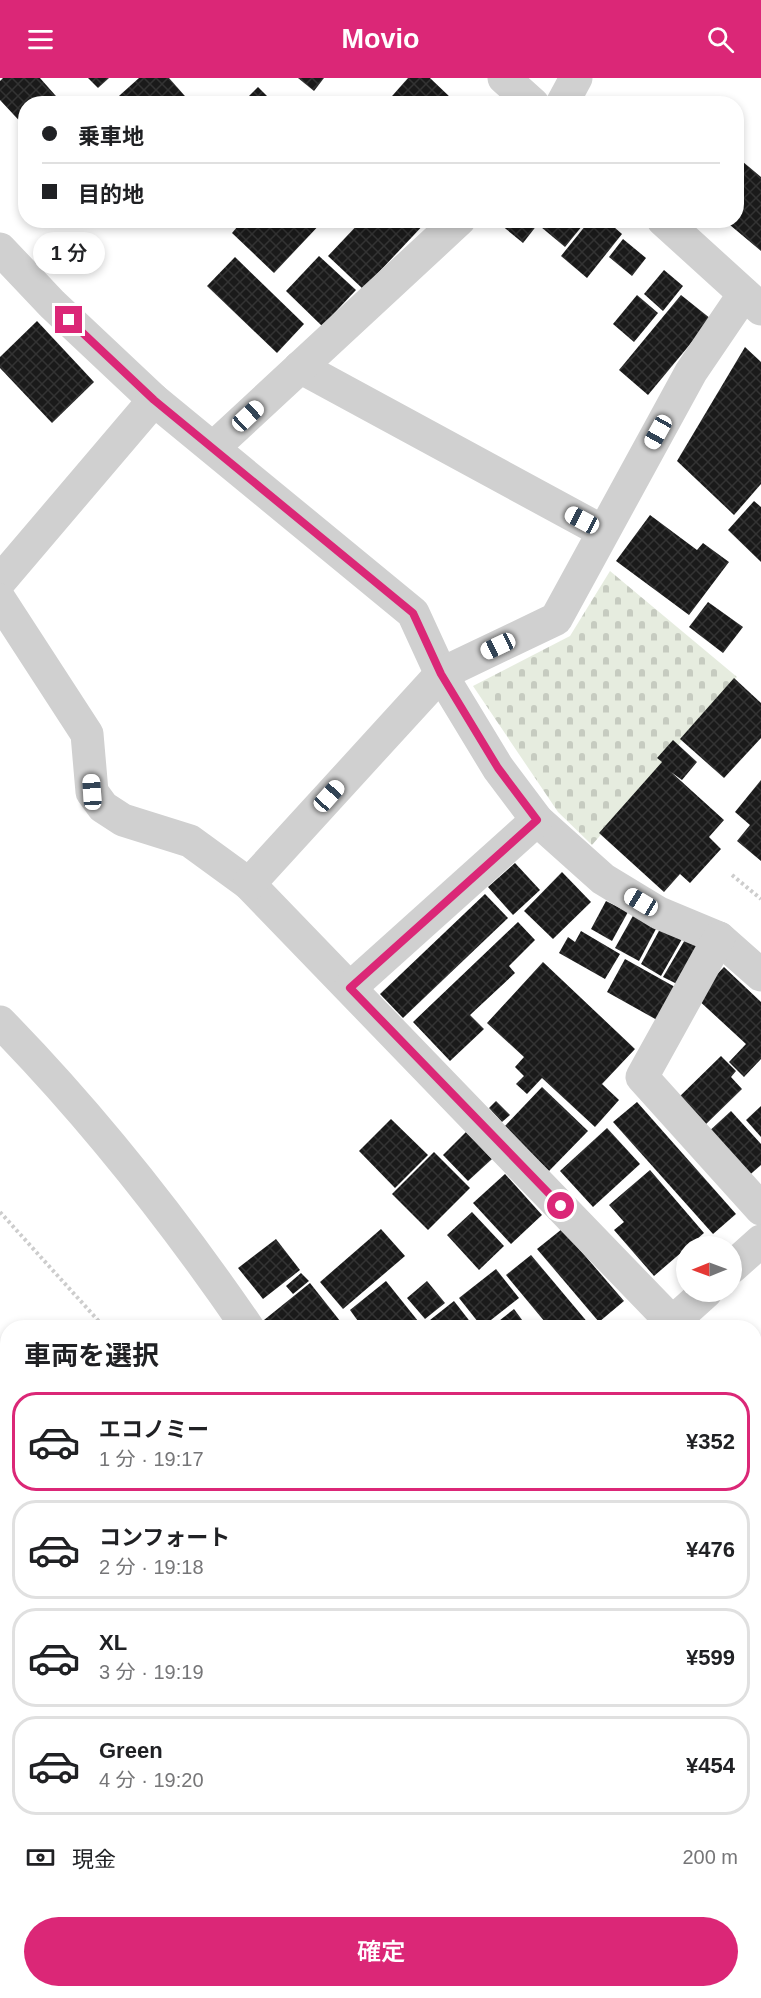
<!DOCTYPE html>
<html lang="ja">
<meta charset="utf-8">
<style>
:root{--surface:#fff;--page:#f2f2f2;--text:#202124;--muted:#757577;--line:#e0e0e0;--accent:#db2777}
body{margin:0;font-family:Helvetica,"Noto Sans JP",sans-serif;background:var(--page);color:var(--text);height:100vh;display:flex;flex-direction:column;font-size:22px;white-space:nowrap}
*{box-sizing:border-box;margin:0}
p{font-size:20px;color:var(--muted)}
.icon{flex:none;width:33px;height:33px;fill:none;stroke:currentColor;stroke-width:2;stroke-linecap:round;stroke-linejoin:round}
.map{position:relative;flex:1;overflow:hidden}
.sheet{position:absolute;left:0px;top:1242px;width:762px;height:678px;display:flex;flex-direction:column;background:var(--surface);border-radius:24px 24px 0 0;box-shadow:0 3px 9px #0003}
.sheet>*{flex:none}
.guide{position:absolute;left:18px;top:18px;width:726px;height:132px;border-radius:24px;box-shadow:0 3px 9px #0003;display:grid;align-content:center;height:132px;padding:0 24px;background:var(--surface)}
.needle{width:39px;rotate:269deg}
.fabs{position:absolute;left:676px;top:1158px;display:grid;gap:12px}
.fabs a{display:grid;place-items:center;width:66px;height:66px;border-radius:50%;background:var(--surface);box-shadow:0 3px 9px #0003;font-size:30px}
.end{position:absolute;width:27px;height:27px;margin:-14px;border:8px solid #db2777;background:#fff;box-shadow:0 0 0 3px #fff}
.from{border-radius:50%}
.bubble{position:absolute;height:42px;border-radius:21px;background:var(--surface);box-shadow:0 3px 9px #0003;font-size:20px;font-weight:600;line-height:42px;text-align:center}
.car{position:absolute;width:18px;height:36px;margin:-18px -9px;border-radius:8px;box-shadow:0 0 4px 2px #0007;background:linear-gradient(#fff 24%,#345 0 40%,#fff 0 76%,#345 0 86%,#fff 0)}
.guide b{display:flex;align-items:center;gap:21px;height:57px;font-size:22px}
.guide b+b{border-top:2px solid var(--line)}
.guide i{width:15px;height:15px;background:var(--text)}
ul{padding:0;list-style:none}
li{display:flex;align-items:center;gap:18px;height:99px;margin:0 12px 9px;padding:0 12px;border:3px solid var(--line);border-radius:24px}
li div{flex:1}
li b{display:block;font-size:22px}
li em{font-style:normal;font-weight:600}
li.active{border-color:var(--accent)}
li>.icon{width:54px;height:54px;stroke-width:1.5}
h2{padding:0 24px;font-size:27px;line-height:72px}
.pay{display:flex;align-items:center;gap:15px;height:66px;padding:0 24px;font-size:22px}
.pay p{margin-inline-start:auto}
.action{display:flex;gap:12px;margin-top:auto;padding:12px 24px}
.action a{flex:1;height:69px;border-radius:36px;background:var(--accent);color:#fff;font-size:24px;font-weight:600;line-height:69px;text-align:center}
header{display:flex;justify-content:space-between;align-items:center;height:78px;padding:0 24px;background:var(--accent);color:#fff;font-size:27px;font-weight:600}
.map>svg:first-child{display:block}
</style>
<header><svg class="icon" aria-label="menu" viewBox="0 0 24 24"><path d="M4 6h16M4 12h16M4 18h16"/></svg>Movio<svg class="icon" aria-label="search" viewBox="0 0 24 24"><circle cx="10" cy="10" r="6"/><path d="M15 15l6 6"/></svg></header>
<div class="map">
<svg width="761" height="1920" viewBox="0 0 761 1920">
<defs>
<pattern id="cemetery-stones" width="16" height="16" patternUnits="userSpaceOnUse" patternTransform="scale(1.5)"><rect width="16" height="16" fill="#e6ecdf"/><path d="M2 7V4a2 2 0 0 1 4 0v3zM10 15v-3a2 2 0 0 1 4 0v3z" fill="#c6cbc0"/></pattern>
<pattern id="building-cross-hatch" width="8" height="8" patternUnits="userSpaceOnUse" patternTransform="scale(1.5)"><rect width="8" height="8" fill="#1a1a1a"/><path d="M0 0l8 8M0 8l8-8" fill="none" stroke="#333"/></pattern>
</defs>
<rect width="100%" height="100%" fill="#fff"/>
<path fill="url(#cemetery-stones)" d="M610 493 737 599 592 767 558 734 473 608 570 558Z"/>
<g fill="url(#building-cross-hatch)">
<path d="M3 0H40L63 26H26V50L0 22V3Z"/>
<path d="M88 0H109L98 10Z"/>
<path d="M139 0H169L192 26H110Z"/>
<path d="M298 0H324L314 13Z"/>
<path d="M408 0H430L451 20 445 26H385Z"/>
<path d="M258 9 275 26H241Z"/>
<path d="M736 78 761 99V173L724 142H736Z"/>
<path d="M243 142H324L274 195 232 155Z"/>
<path d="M362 142H428L363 211 328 178Z"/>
<path d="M495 142H541L523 165Z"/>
<path d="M547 142H587L565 169 541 149Z"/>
<path d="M590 142H606L622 156 587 200 561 178Z"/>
<path d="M623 161 646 180 632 198 609 179Z"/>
<path d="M319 178 356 212 322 248 286 213Z"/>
<path d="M235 179 304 246 277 275 207 208Z"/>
<path d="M664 192 683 208 663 233 644 216Z"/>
<path d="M637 217 658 235 634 264 613 246Z"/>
<path d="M681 217 711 241 648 317 619 292Z"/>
<path d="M37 243 94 304 52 345 0 290V279Z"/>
<path d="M745 269 761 284V406L734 437 677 383Z"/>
<path d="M754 423 761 429V484L728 452Z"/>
<path d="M650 437 697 472 703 465 729 484 689 537 616 483Z"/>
<path d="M708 524 743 549 723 575 689 549Z"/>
<path d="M734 600 761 625V660L724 700 680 661Z"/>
<path d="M673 662 697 684 682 702 671 694 724 742 709 759 721 771 690 805 680 796 664 814 599 755 662 684 657 680Z"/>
<path d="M761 702V783L737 763 750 747 735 734Z"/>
<path d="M515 785 540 812 513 837 488 809Z"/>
<path d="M562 794 591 824 553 861 524 833Z"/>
<path d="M485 816 508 840 403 940 380 916Z"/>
<path d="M606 823 628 834 612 863 591 851Z"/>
<path d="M634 836 657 849 639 883 615 870Z"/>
<path d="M518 844 535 862 509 888 515 895 470 937 484 951 450 983 413 944Z"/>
<path d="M661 849 682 861 661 898 641 886Z"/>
<path d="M581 853 620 876 605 901 559 875 568 859 575 864Z"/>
<path d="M686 860 703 869 681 908 663 899Z"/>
<path d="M625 881 675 909 657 942 607 914Z"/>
<path d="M543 884 635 971 602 1006 619 1022 595 1049 542 1000 527 1016 516 1006 524 998 515 989 524 979 487 945Z"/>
<path d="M724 889 761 924V981L744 999 729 984 746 966 695 919Z"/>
<path d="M721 978 736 993 731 999 742 1011 702 1050 676 1022Z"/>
<path d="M542 1009 588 1053 549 1093 504 1049Z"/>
<path d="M496 1023 510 1037 502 1044 489 1030Z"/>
<path d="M637 1024 736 1136 713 1156 613 1044Z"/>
<path d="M761 1028V1059L746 1042Z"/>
<path d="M731 1033 761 1066V1087L745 1101 705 1057Z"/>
<path d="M391 1041 428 1077 395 1110 359 1073Z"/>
<path d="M607 1050 640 1086 593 1129 560 1093Z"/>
<path d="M466 1054 492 1081 468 1103 443 1077Z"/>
<path d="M434 1074 470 1110 428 1152 392 1116Z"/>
<path d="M650 1092 704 1155 654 1198 614 1152 624 1144 609 1127Z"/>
<path d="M505 1096 542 1137 511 1166 473 1125Z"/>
<path d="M472 1134 504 1168 479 1192 447 1157Z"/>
<path d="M381 1151 405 1178 343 1231 320 1204Z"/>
<path d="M562 1151 624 1223 599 1244 537 1171Z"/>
<path d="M276 1161 300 1192 263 1221 238 1190Z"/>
<path d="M531 1177 589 1246 585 1250H550L506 1197Z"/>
<path d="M496 1191 519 1220 482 1249 459 1220Z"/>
<path d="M301 1195 309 1203 293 1216 286 1208Z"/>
<path d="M386 1203 418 1243 409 1250H363L350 1232Z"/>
<path d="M427 1203 445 1225 425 1241 407 1220Z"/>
<path d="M310 1205 344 1248 270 1250 264 1242Z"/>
<path d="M454 1223 475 1250H427L425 1246Z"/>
<path d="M514 1231 528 1250H490Z"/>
<path d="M754 1260 761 1266V1328L754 1322Z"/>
<path d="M754 1335 761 1342V1350L754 1356Z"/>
<path d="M761 1373V1431L754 1422V1379Z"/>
<path d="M754 1541 761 1542V1605L754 1609Z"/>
<path d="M8 1552V1568L0 1557Z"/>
<path d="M754 1641 761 1651V1709L754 1713Z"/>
<path d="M8 1736V1806L0 1794V1741Z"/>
<path d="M759 1790 761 1796V1861L754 1863V1791Z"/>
<path d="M761 1868V1920H753L749 1912H754V1871Z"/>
<path d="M119 1912H294L298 1920H115Z"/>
<path d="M308 1912H342L328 1920H312Z"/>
<path d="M468 1912H526L531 1920H472Z"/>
<path d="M608 1912H638L643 1920H596Z"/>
<path d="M711 1912H742L746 1920H716Z"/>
</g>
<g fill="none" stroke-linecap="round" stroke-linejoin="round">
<g stroke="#cdcdcd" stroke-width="4" stroke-dasharray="3 3" stroke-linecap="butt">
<path d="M732 797 761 821"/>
<path d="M0 1134 105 1250"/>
</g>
<g stroke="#d0d0d0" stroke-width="33">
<path d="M562 26 576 0"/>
<path d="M0 171 52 226 154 322 413 535 441 596 498 690 537 742 603 801 659 835 719 860 761 897"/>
<path d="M300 289 602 453"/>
<path d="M213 370 459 142"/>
<path d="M0 503 154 322"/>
<path d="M0 522 87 656 92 714 103 729 123 742 190 763 249 806 672 1244"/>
<path d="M249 806 441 596 556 541 691 294 744 216"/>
<path d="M719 860 642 999 761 1131"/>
<path d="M350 910 537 742"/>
<path d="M0 944C91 1037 174 1142 248 1250"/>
<path d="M0 1399 8 1409"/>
<path d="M754 1457 761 1465"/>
<path d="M754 1512 761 1508"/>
<path d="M754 1754 761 1751"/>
<path d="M0 1847 8 1860"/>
<path d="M557 1912 561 1920"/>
<path d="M58 1920 71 1912"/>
<path d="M381 1920 393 1912"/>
</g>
<g stroke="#d0d0d0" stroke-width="33">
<path d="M504 0 533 26"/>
<path d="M663 142 761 231"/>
<path d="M732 1189 761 1163"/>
<path d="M666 1250 706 1214"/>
<path d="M0 1679 8 1675"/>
</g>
</g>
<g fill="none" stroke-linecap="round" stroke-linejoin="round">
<path stroke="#db2777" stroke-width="8" d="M69 242 154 322 413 535 441 596 498 690 537 742 350 910 561 1128"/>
</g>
</svg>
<div class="fabs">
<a><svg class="needle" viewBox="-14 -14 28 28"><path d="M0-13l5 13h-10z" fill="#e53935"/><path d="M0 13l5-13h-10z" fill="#757577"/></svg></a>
</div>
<i class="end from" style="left:561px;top:1128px"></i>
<i class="end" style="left:69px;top:242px"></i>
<div class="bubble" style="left:33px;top:154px;width:72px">1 分</div>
<i class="car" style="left:248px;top:338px;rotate:47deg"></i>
<i class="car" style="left:658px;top:354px;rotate:209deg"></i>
<i class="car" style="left:582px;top:442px;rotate:298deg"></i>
<i class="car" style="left:498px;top:568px;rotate:245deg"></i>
<i class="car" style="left:92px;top:714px;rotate:356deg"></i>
<i class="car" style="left:329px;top:718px;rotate:42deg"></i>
<i class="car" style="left:641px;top:824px;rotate:301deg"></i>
<div class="guide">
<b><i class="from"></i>乗車地</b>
<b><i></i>目的地</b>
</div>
<section class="sheet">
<h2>車両を選択</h2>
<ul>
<li class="active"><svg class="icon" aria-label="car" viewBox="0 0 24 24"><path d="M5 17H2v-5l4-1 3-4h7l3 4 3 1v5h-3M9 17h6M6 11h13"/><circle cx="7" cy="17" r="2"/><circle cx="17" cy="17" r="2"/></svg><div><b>エコノミー</b><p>1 分 · 19:17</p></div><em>¥352</em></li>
<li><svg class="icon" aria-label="car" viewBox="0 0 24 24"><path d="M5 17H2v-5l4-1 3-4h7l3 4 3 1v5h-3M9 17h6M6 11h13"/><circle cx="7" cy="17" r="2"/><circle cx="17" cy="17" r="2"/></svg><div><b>コンフォート</b><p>2 分 · 19:18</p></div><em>¥476</em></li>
<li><svg class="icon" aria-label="car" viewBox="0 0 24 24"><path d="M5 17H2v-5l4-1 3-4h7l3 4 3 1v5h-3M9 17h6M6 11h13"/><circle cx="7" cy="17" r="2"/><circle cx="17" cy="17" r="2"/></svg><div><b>XL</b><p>3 分 · 19:19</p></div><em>¥599</em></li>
<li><svg class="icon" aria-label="car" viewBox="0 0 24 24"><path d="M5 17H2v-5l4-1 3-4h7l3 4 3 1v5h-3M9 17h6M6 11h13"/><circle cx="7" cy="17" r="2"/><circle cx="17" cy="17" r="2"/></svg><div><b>Green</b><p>4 分 · 19:20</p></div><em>¥454</em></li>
</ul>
<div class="pay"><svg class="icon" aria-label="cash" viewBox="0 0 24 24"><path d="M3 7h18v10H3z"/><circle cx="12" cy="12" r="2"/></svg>現金<p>200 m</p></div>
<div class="action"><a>確定</a></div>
</section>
</div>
